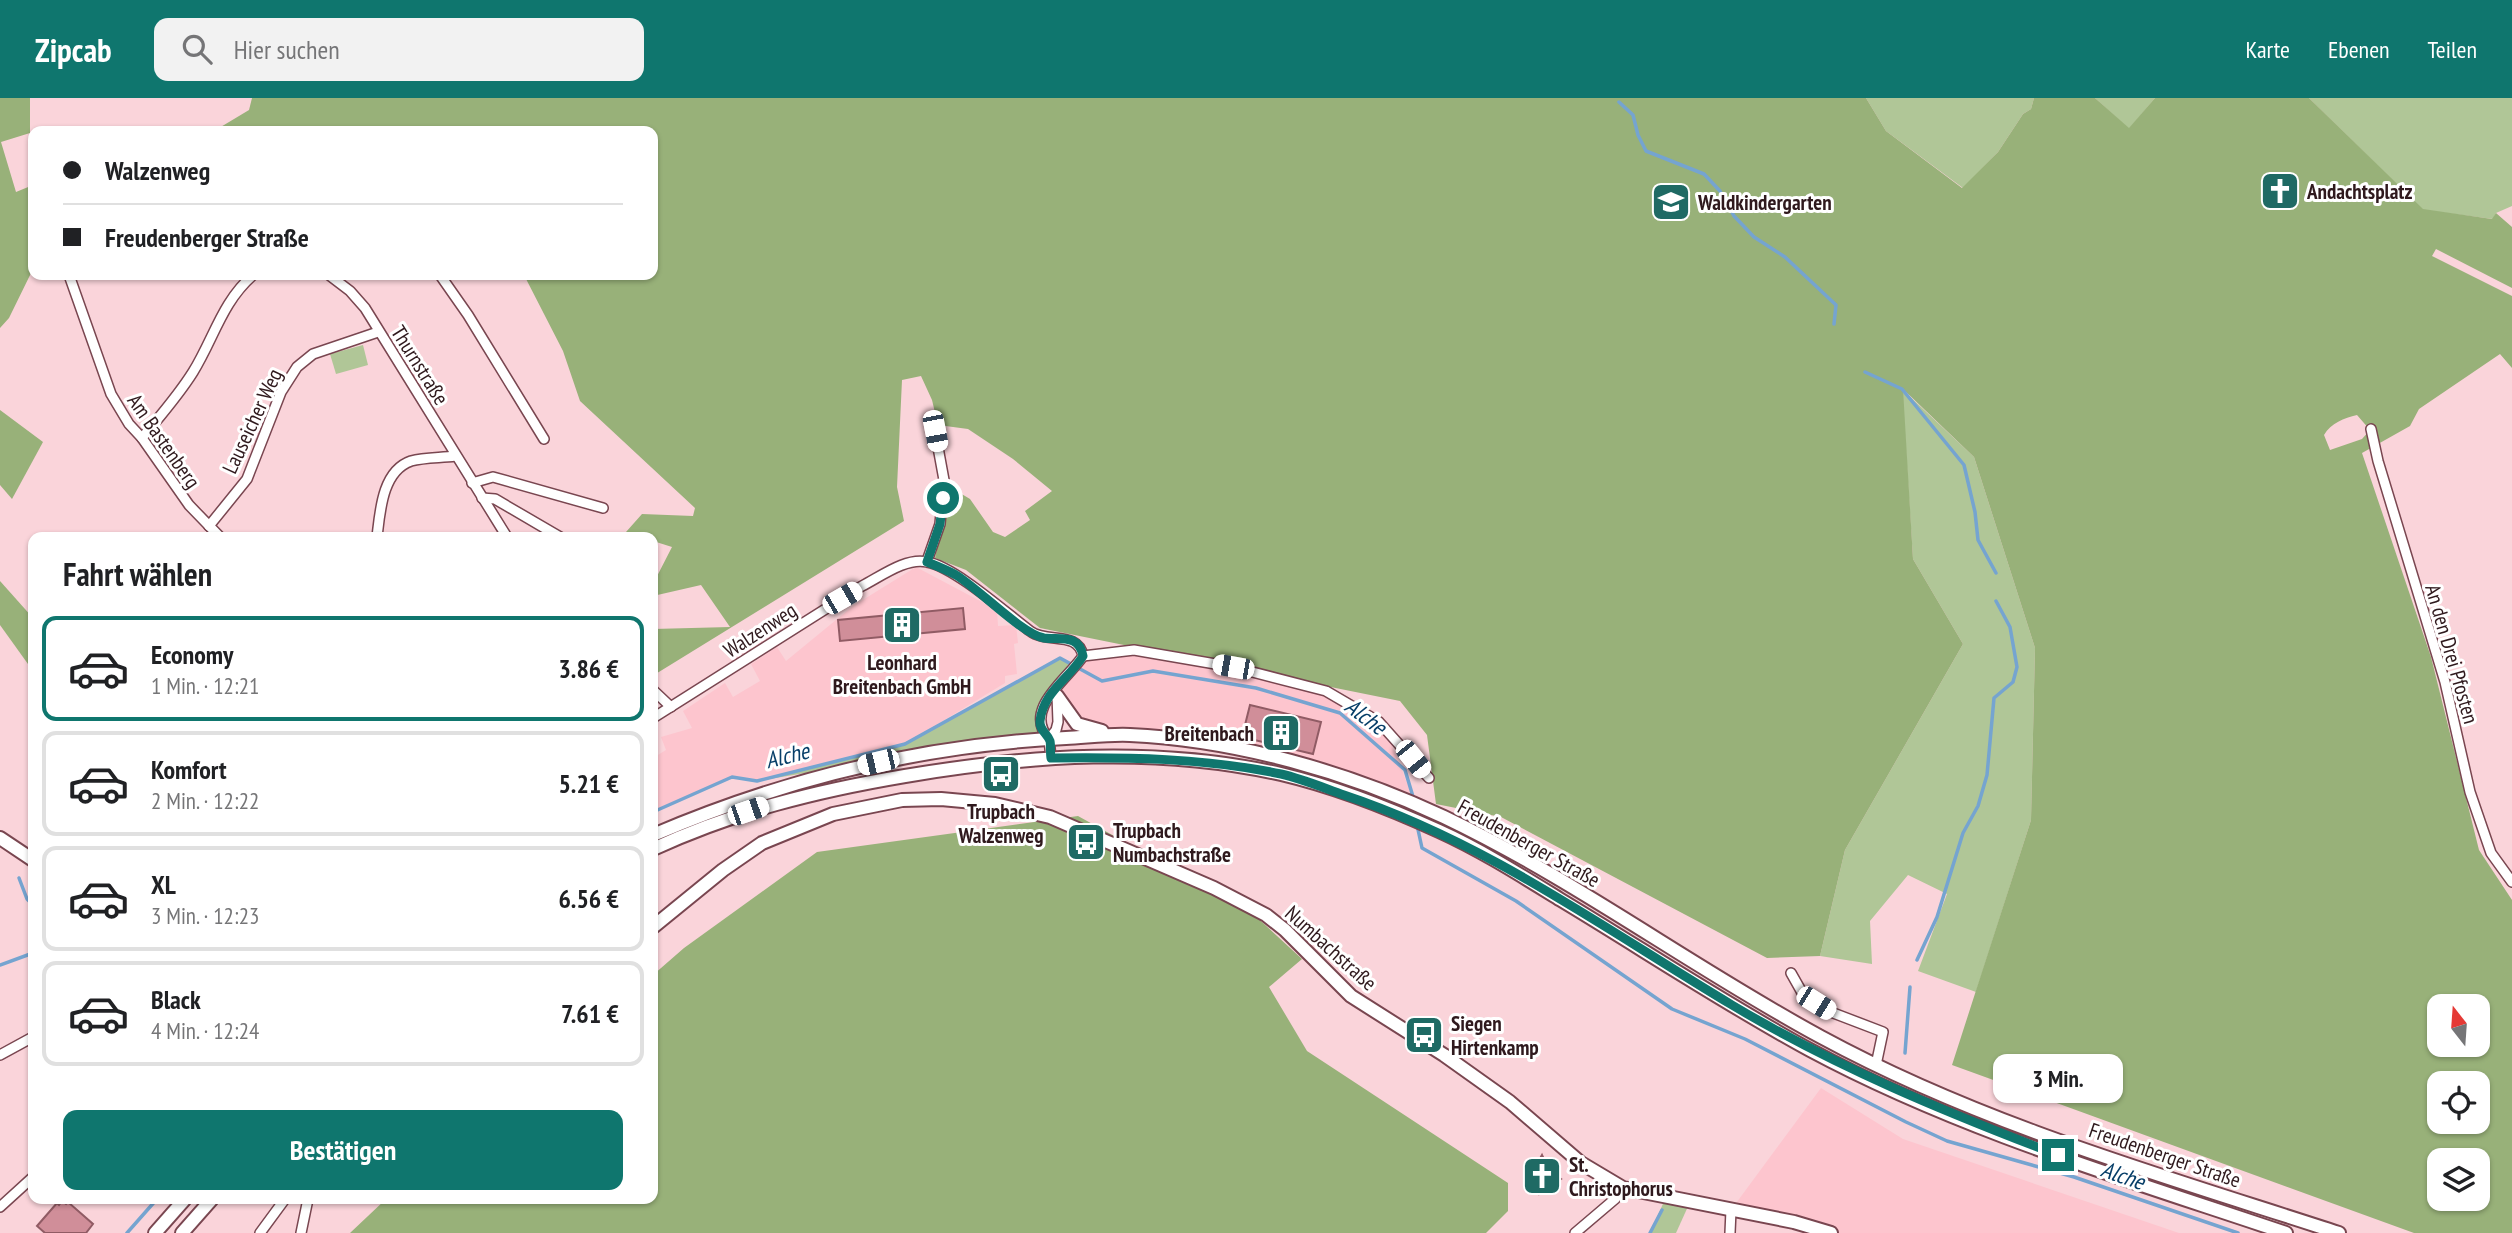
<!DOCTYPE html>
<html lang="de">
<meta charset="utf-8">
<style>
:root{--surface:#fff;--page:#f2f2f2;--text:#202124;--muted:#757577;--line:#e0e0e0;--accent:#0f766e}
body{margin:0;font-family:"PT Sans Narrow",sans-serif;background:var(--page);color:var(--text);height:100vh;display:flex;flex-direction:column;font-size:26px;white-space:nowrap}
*{box-sizing:border-box;margin:0}
p{font-size:23px;color:var(--muted)}
.icon{flex:none;width:38px;height:38px;fill:none;stroke:currentColor;stroke-width:2;stroke-linecap:round;stroke-linejoin:round}
.map{position:relative;flex:1;overflow:hidden}
.side{position:absolute;left:28px;top:434px;width:630px;height:672px;display:flex;flex-direction:column;background:var(--surface);border-radius:14px;box-shadow:0 2px 5px #0004}
.side>*{flex:none}
.banner{position:absolute;left:28px;top:28px;width:630px;height:154px;border-radius:14px;box-shadow:0 2px 5px #0004;display:grid;align-content:center;height:154px;padding:0 35px;background:var(--surface)}
.needle{width:46px;rotate:343deg}
.buttons{position:absolute;left:2427px;top:896px;display:grid;gap:14px}
.buttons a{display:grid;place-items:center;width:63px;height:63px;border-radius:14px;background:var(--surface);box-shadow:0 2px 5px #0004;font-size:35px}
.end{position:absolute;width:32px;height:32px;margin:-16px;border:9px solid #0f766e;background:#fff;box-shadow:0 0 0 4px #fff}
.from{border-radius:50%}
.bubble{position:absolute;height:49px;border-radius:14px;background:var(--surface);box-shadow:0 2px 5px #0004;font-size:23px;font-weight:800;line-height:49px;text-align:center}
.car{position:absolute;width:21px;height:42px;margin:-21px -10px;border-radius:9px;box-shadow:0 0 5px 2px #0007;background:linear-gradient(#fff 24%,#345 0 40%,#fff 0 76%,#345 0 86%,#fff 0)}
.banner b{display:flex;align-items:center;gap:24px;height:66px;font-size:26px}
.banner b+b{border-top:2px solid var(--line)}
.banner i{width:18px;height:18px;background:var(--text)}
ul{padding:0;list-style:none}
li{display:flex;align-items:center;gap:21px;height:105px;margin:0 14px 10px;padding:0 21px;border:4px solid var(--line);border-radius:14px}
li div{flex:1}
li b{display:block;font-size:26px}
li em{font-style:normal;font-weight:800}
li.active{border-color:var(--accent)}
li>.icon{width:63px;height:63px;stroke-width:1.5}
h2{padding:0 35px;font-size:32px;line-height:84px}
.primary-button{display:flex;gap:14px;margin-top:auto;padding:14px 35px}
.primary-button a{flex:1;height:80px;border-radius:14px;background:var(--accent);color:#fff;font-size:28px;font-weight:800;line-height:80px;text-align:center}
header{display:flex;align-items:center;gap:42px;box-sizing:border-box;height:98px;padding:0 35px;background:var(--accent);color:#fff}
header strong{font-size:33px}
nav{display:flex;gap:38px;margin-inline-start:auto;font-size:24px}
.search{width:490px;height:63px;background:var(--page);display:flex;align-items:center;gap:18px;box-sizing:border-box;padding:0 24px;border-radius:14px;color:var(--muted);font-size:26px}
.map>svg:first-child{display:block}
</style>
<header>
<strong>Zipcab</strong>
<div class="search"><svg class="icon" aria-label="search" viewBox="0 0 24 24"><circle cx="10" cy="10" r="6"/><path d="M15 15l6 6"/></svg>Hier suchen</div>
<nav><a>Karte</a><a>Ebenen</a><a>Teilen</a></nav>
</header>
<div class="map">
<svg width="2512" height="1135" viewBox="0 0 2512 1135">
<rect width="100%" height="100%" fill="#fad4da"/>
<g fill="#fdc5ce">
<path d="M916 469 997 512 998 528 1016 527 1018 545 1014 546 1017 576 1005 578V585L905 646 757 683 731 679 653 714V660L666 652 661 639 692 630 683 613 725 585 733 599 760 583 751 566 777 549 786 563 853 508Z"/>
<path d="M1134 552 1321 587 1381 621 1416 707 1286 662 1085 631 1055 591 1083 558Z"/>
<path d="M1821 990 1903 1041 2179 1135H1831L1731 1112Z"/>
</g>
<g fill="#b0c697">
<path d="M1866 0H2034L2031 11 2023 16 1998 54 1963 90 1886 33Z"/>
<path d="M2095 0H2155L2129 31Z"/>
<path d="M2309 0H2512V108L2496 115 2493 121 2423 112Z"/>
<path d="M363 247 368 267 336 276 330 256Z"/>
<path d="M1902 291 1974 359 2035 550 2031 722 1976 894 1918 873 1947 796 1908 777 1870 823 1872 866 1820 858 1845 752 1963 546 1913 461Z"/>
<path d="M1060 560 1077 568 1063 581 1040 624 1049 641 967 648 757 683 905 646Z"/>
<path d="M1666 1099 1690 1104 1676 1135H1650Z"/>
</g>
<g fill="#98b179" fill-rule="evenodd">
<path d="M0 0H30V35L1 44 16 94 33 87V171L9 220 0 230Z"/>
<path d="M252 0H1866L1886 33 1962 90 1998 54 2023 16 2031 11 2034 0H2095L2129 30 2155 0H2309L2423 111 2492 121 2496 115 2512 129V190L2436 151 2432 158 2512 198V270L2500 256 2419 311 2410 328 2362 355 2431 559 2479 752 2512 802V1135H2414L1952 967 2031 722 2035 550 1974 359 1903 291 1913 461 1963 546 1845 752 1820 858 1767 860 1501 719 1436 706 1427 637 1400 603 1040 530 966 472 935 460 950 389 970 401 993 434 1005 439 1030 422 1025 413 1052 393 1013 361 968 331 938 327 932 302 921 278 902 282 897 389 904 423 654 577 653 531 730 529 701 487 653 498V486L672 449 653 443V439H641L626 434 642 416 693 418 695 410 580 303 563 253 524 177H653V33H214L249 12ZM2357 317 2370 332 2362 341 2330 352 2324 337C2331 325 2344 320 2357 317ZM2440 908H2478V947H2440ZM2440 985H2478V1024H2440ZM2440 1062H2478V1101H2440Z"/>
<path d="M0 312 43 344 12 401 0 387Z"/>
<path d="M0 483 33 520V573L0 527Z"/>
<path d="M1078 718 1250 813 1302 861 1269 889 1307 953 1508 1085V1113L1486 1135H350L386 1101H653V877L684 850 817 754Z"/>
</g>
<g fill="none" stroke-linecap="round" stroke-linejoin="round">
<g stroke="#75a4d0" stroke-width="3.5">
<path d="M1619 4 1633 17 1638 37 1646 53 1704 76 1720 93 1734 118 1754 139 1785 159 1836 207 1834 226"/>
<path d="M1865 274 1902 291 1964 367 1975 414 1978 442 1996 475"/>
<path d="M653 714 732 679 757 683 905 646 1060 560 1102 583 1153 573 1256 590 1340 615 1405 672 1414 702"/>
<path d="M1417 727 1422 750 1516 803 1672 911 1745 941 1906 1024 1947 1043 2074 1079 2238 1135"/>
<path d="M19 780 27 801 33 807"/>
<path d="M1917 862 1937 819 1963 735 1978 708 1987 677 1994 600 2013 584 2017 569 2010 529 1996 503"/>
<path d="M0 867 33 855"/>
<path d="M1905 955 1910 889"/>
<path d="M127 1135 157 1101"/>
<path d="M1650 1135 1662 1112"/>
</g>
</g>
<g fill="#d08e99" stroke="#905b64" stroke-width="2">
<path d="M1672 90 1682 96 1669 117 1659 111Z"/>
<path d="M963 510 965 531 840 543 838 522Z"/>
<path d="M1250 607 1321 624 1313 656 1242 639Z"/>
<path d="M1542 1057 1549 1072 1561 1081 1539 1096 1525 1076 1534 1071Z"/>
<path d="M62 1103 66 1106 68 1104 93 1126 86 1135H45L37 1128 57 1105 59 1107Z"/>
</g>
<g fill="none" stroke-linecap="round" stroke-linejoin="round">
<g stroke="#794650" stroke-width="12">
<g id="street">
<path d="M69 177 111 296 129 326 142 340 189 407 220 439"/>
<path d="M329 177 350 193 365 210 507 439"/>
<path d="M440 177 468 217 544 341"/>
<path d="M2371 331 2378 363 2445 584 2470 694 2491 755 2512 784"/>
<path d="M142 340C160 318 178 298 193 274 214 240 222 204 253 177"/>
<path d="M472 385 493 379 603 410"/>
<path d="M482 400 495 401 560 439"/>
<path d="M209 428 247 381 281 294 297 269 313 256 378 234"/>
<path d="M377 439C380 414 382 373 411 363 425 359 441 360 455 358"/>
<path d="M927 463 940 426 944 382 935 333"/>
<path d="M1083 558 1134 552 1233 569 1326 593 1379 624 1429 680"/>
<path d="M653 592 671 609"/>
<path d="M653 620 862 488C880 479 906 459 927 464 955 469 1006 515 1030 533 1047 546 1078 532 1083 558 1068 581 1022 611 1049 641"/>
<path d="M1051 660 1049 641 1056 632 1058 624 1057 597"/>
<path d="M1791 875 1804 898 1828 913 1883 934 1876 967"/>
<path d="M0 957 33 939"/>
<path d="M0 1109 33 1079"/>
<path d="M260 1135 285 1101"/>
<path d="M301 1135 308 1101"/>
<path d="M1575 1135 1615 1101 1623 1090"/>
<path d="M1730 1135 1731 1112"/>
</g>
</g>
<g stroke="#794650" stroke-width="16">
<g id="secondary">
<path d="M1057 598 1077 626 1102 633"/>
<path d="M653 737C784 681 923 647 1066 640 1087 639 1109 636 1130 637 1237 642 1348 674 1444 719 1576 782 1693 870 1821 939 1983 1027 2164 1078 2339 1135"/>
<path d="M0 740 33 762"/>
<path d="M653 751C736 713 816 693 905 678 1029 657 1157 648 1281 676 1332 688 1391 711 1439 733 1481 752 1522 778 1561 802 1644 852 1725 906 1810 952 1959 1032 2126 1081 2286 1135"/>
<path d="M653 829 723 772 762 745 833 716 902 702 941 701 995 706 1050 719 1214 790 1266 817 1285 832 1351 898 1444 957 1510 1004 1581 1065 1623 1090 1794 1124 1831 1135"/>
<path d="M155 1135 185 1101"/>
<path d="M182 1135 212 1101"/>
</g>
</g>
<use href="#street" stroke="#fff" stroke-width="9"/>
<use href="#secondary" stroke="#fff" stroke-width="12"/>
</g>
<g fill="none" stroke-linecap="round" stroke-linejoin="round">
<path stroke="#0f766e" stroke-width="9" d="M943 400 940 426 927 464C937 468 947 472 956 477 979 491 1022 536 1044 540 1061 542 1079 536 1083 558 1069 581 1043 594 1040 623 1039 632 1047 635 1050 643 1051 647 1050 655 1051 660 1129 659 1204 660 1281 676 1303 681 1324 690 1344 697 1488 745 1603 830 1732 907 1836 969 1945 1014 2058 1057"/>
</g>
<defs>
<g id="church-square" transform="scale(2.0125)"><rect x="-9" y="-9" width="18" height="18" rx="4" fill="#1f6a64" stroke="#fff"/><path d="M-1.2-6h2.4v3.5h3.3v2.4h-3.3V6h-2.4V-.1h-3.3v-2.4h3.3Z" fill="#fff"/></g>
<g id="school-square" transform="scale(2.0125)"><rect x="-9" y="-9" width="18" height="18" rx="4" fill="#1f6a64" stroke="#fff"/><path d="M0-5L7-2L0 1L-7-2ZM-4 1L0 2.5L4 1V4Q0 6-4 4Z" fill="#fff"/></g>
<g id="building-square" transform="scale(2.0125)"><rect x="-9" y="-9" width="18" height="18" rx="4" fill="#1f6a64" stroke="#fff"/><path d="M-4-6H4V6H1V3H-1V6H-4ZM-2.5-4.3h1.7v1.8h-1.7ZM.8-4.3h1.7v1.8H.8ZM-2.5-1h1.7V.8h-1.7ZM.8-1h1.7V.8H.8Z" fill="#fff"/></g>
<g id="bus-square" transform="scale(2.0125)"><rect x="-9" y="-9" width="18" height="18" rx="4" fill="#1f6a64" stroke="#fff"/><path d="M-5-6H5V4H4V6H2V4H-2V6H-4V4H-5ZM-3.5-4V0h7V-4ZM-3.5 1.2v1.5H-2V1.2ZM2 1.2v1.5H3.5V1.2Z" fill="#fff"/></g>
</defs>
<g fill-rule="evenodd">
<use href="#church-square" x="2280" y="93"/>
<use href="#school-square" x="1671" y="104"/>
<use href="#building-square" x="902" y="527"/>
<use href="#building-square" x="1281" y="635"/>
<use href="#bus-square" x="1001" y="676"/>
<use href="#bus-square" x="1086" y="744"/>
<use href="#bus-square" x="1424" y="937"/>
<use href="#church-square" x="1542" y="1078"/>
</g>
<g text-anchor="middle" dominant-baseline="central" stroke-width="6" stroke-linejoin="round" paint-order="stroke">
<g font-size="21" font-weight="bold" fill="#2f191d" stroke="#fff" text-anchor="start">
<text x="2307" y="93">Andachtsplatz</text>
<text x="1698" y="104">Waldkindergarten</text>
<text x="902" y="564" text-anchor="middle">Leonhard<tspan x="902" dy="24">Breitenbach GmbH</tspan></text>
<text x="1254" y="635" text-anchor="end">Breitenbach</text>
<text x="1001" y="713" text-anchor="middle">Trupbach<tspan x="1001" dy="24">Walzenweg</tspan></text>
<text x="1113" y="732">Trupbach<tspan x="1113" dy="24">Numbachstraße</tspan></text>
<text x="1451" y="925">Siegen<tspan x="1451" dy="24">Hirtenkamp</tspan></text>
<text x="1569" y="1066">St.<tspan x="1569" dy="24">Christophorus</tspan></text>
</g>
<g font-size="21" fill="#2f191d" stroke="#fff">
<text transform="translate(420 267) rotate(58)">Thurnstraße</text>
<text transform="translate(252 323) rotate(-65)">Lauseicher Weg</text>
<text transform="translate(164 343) rotate(55)">Am Bastenberg</text>
<text transform="translate(760 532) rotate(-33)">Walzenweg</text>
<text transform="translate(2452 556) rotate(74)">An den Drei Pfosten</text>
<text transform="translate(1529 745) rotate(29)">Freudenberger Straße</text>
<text transform="translate(1331 850) rotate(42)">Numbachstraße</text>
<text transform="translate(2165 1057) rotate(19)">Freudenberger Straße</text>
</g>
<g font-size="23" font-style="italic" fill="#073e68" stroke="#fff">
<text transform="translate(1366 618) rotate(37)">Alche</text>
<text transform="translate(787 657) rotate(-14)">Alche</text>
<text transform="translate(2123 1077) rotate(19)">Alche</text>
</g>
</g>
</svg>
<div class="buttons">
<a><svg class="needle" viewBox="-14 -14 28 28"><path d="M0-13l5 13h-10z" fill="#e53935"/><path d="M0 13l5-13h-10z" fill="#757577"/></svg></a>
<a><svg class="icon" aria-label="locate" viewBox="0 0 24 24"><circle cx="12" cy="12" r="6"/><path d="M12 2v4M12 18v4M2 12h4M18 12h4"/></svg></a>
<a><svg class="icon" aria-label="layers" viewBox="0 0 24 24"><path d="M12 4l9 5-9 5-9-5zM3 14l9 5 9-5"/></svg></a>
</div>
<i class="end from" style="left:943px;top:400px"></i>
<i class="end" style="left:2058px;top:1057px"></i>
<div class="bubble" style="left:1993px;top:956px;width:130px">3 Min.</div>
<i class="car" style="left:935px;top:333px;rotate:169deg"></i>
<i class="car" style="left:842px;top:500px;rotate:60deg"></i>
<i class="car" style="left:1233px;top:569px;rotate:280deg"></i>
<i class="car" style="left:1413px;top:661px;rotate:141deg"></i>
<i class="car" style="left:878px;top:664px;rotate:257deg"></i>
<i class="car" style="left:748px;top:713px;rotate:71deg"></i>
<i class="car" style="left:1816px;top:905px;rotate:122deg"></i>
<div class="banner">
<b><i class="from"></i>Walzenweg</b>
<b><i></i>Freudenberger Straße</b>
</div>
<section class="side">
<h2>Fahrt wählen</h2>
<ul>
<li class="active"><svg class="icon" aria-label="car" viewBox="0 0 24 24"><path d="M5 17H2v-5l4-1 3-4h7l3 4 3 1v5h-3M9 17h6M6 11h13"/><circle cx="7" cy="17" r="2"/><circle cx="17" cy="17" r="2"/></svg><div><b>Economy</b><p>1 Min. · 12:21</p></div><em>3.86 €</em></li>
<li><svg class="icon" aria-label="car" viewBox="0 0 24 24"><path d="M5 17H2v-5l4-1 3-4h7l3 4 3 1v5h-3M9 17h6M6 11h13"/><circle cx="7" cy="17" r="2"/><circle cx="17" cy="17" r="2"/></svg><div><b>Komfort</b><p>2 Min. · 12:22</p></div><em>5.21 €</em></li>
<li><svg class="icon" aria-label="car" viewBox="0 0 24 24"><path d="M5 17H2v-5l4-1 3-4h7l3 4 3 1v5h-3M9 17h6M6 11h13"/><circle cx="7" cy="17" r="2"/><circle cx="17" cy="17" r="2"/></svg><div><b>XL</b><p>3 Min. · 12:23</p></div><em>6.56 €</em></li>
<li><svg class="icon" aria-label="car" viewBox="0 0 24 24"><path d="M5 17H2v-5l4-1 3-4h7l3 4 3 1v5h-3M9 17h6M6 11h13"/><circle cx="7" cy="17" r="2"/><circle cx="17" cy="17" r="2"/></svg><div><b>Black</b><p>4 Min. · 12:24</p></div><em>7.61 €</em></li>
</ul>
<div class="primary-button"><a>Bestätigen</a></div>
</section>
</div>
